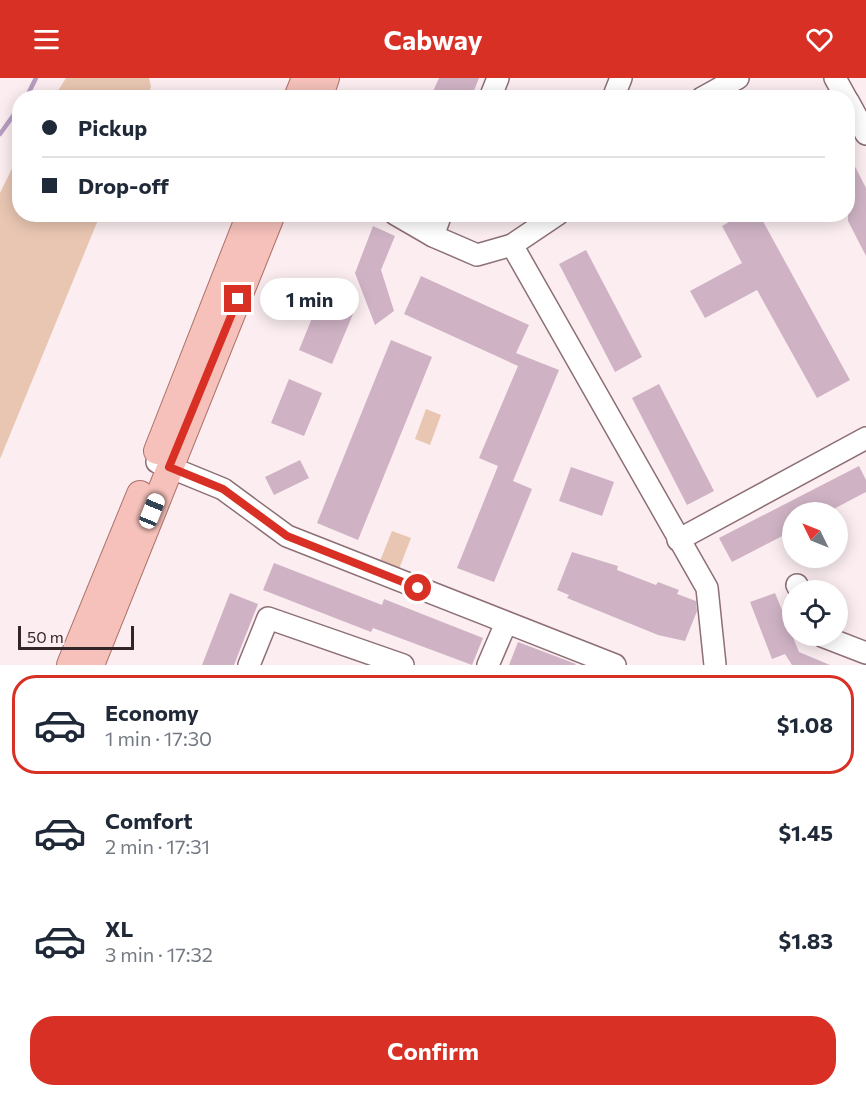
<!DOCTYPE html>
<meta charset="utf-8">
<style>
:root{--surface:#fff;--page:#f2f2f3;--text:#1f2937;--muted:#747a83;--line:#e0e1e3;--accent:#d93025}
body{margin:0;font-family:Commissioner,sans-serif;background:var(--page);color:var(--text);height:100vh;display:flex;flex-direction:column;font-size:22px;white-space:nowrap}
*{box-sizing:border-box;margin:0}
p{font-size:20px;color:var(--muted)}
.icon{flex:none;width:33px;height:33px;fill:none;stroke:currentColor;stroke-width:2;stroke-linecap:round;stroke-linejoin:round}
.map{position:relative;height:587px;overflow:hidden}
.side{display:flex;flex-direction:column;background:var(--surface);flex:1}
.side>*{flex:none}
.top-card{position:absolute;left:12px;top:12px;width:843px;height:132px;border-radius:24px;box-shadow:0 3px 15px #0003;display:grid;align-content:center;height:132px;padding:0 30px;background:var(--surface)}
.needle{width:39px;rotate:313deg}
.buttons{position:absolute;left:782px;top:424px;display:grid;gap:12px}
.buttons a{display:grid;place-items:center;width:66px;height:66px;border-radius:50%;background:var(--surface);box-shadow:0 3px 15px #0003;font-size:30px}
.scale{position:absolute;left:18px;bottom:15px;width:116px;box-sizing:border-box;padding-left:6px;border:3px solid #322528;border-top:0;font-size:16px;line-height:21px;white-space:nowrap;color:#322528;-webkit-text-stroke:4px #fbedf0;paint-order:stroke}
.end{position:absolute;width:27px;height:27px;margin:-14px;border:8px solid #d93025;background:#fff;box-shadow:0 0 0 3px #fff}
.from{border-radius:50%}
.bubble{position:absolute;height:42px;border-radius:21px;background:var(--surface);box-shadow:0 3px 15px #0003;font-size:20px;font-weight:700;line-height:42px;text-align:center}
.car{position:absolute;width:18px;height:36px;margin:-18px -9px;border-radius:8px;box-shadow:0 0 4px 2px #0007;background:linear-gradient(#fff 24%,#345 0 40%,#fff 0 76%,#345 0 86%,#fff 0)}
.top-card b{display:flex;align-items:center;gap:21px;height:57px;font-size:22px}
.top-card b+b{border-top:2px solid var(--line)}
.top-card i{width:15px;height:15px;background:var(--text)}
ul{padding:10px 0 0;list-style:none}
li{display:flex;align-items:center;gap:18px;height:99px;margin:0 12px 9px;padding:0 18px;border:3px solid transparent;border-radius:24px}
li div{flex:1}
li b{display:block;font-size:22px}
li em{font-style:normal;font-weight:700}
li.active{border-color:var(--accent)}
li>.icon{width:54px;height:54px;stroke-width:1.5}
.action{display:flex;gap:12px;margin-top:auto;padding:12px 30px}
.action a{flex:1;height:69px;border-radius:24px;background:var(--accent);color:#fff;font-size:24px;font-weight:700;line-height:69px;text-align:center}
header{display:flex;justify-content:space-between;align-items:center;height:78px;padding:0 30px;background:var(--accent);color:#fff;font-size:27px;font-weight:700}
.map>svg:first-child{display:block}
</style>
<header><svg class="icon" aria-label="menu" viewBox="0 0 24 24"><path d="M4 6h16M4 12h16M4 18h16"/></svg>Cabway<svg class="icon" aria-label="heart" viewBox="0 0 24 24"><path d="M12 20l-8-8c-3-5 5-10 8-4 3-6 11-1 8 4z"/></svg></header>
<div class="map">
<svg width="866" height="587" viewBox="0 0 866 587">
<rect width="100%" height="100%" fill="#fbedf0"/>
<g fill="#e8c6b2">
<path d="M66 0H149L151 9 147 19H54Z"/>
<path d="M19 76 20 136 100 137 0 381V115Z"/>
<path d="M426 331 441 337 430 367 415 361Z"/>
<path d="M392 453 411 460 399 491 380 483Z"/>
</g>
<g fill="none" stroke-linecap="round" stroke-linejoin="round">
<g stroke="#b79dc1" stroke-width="4.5">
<path d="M26 20 36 0"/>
<path d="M0 56 20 28"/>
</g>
</g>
<g fill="#cfb3c5">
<path d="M439 0H479L471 20H430Z"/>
<path d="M848 75 866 110V178L848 143Z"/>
<path d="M743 136H759L850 302 817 320 757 212 705 240 690 213 742 185 722 148Z"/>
<path d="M373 148 395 158 381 192 394 233 375 247 355 195Z"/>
<path d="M586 172 642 279 615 294 559 186Z"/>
<path d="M421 198 529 247 516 275 559 292 513 403 532 411 494 504 457 490 498 388 479 380 518 288 404 236Z"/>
<path d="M319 223 353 236 332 286 299 272Z"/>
<path d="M391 262 432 279 358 462 317 445Z"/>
<path d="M289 301 322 315 304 358 271 345Z"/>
<path d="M659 306 714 413 687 427 632 320Z"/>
<path d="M300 382 309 400 274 417 265 399Z"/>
<path d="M859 388 866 402V414L826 435H792V453L732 484 719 460Z"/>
<path d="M571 389 614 404 602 438 559 423Z"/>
<path d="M572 474 618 488 617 492 656 507 658 504 679 512 677 516 696 523 697 533 685 563 658 557 567 520 569 517 557 512Z"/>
<path d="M274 485 382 527 384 521 483 560 472 587 373 550 371 554 263 512Z"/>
<path d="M230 515 258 526 234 587H202Z"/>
<path d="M775 515 799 574 830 587H792L785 576 772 581 750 524Z"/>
<path d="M518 564 576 586 575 587H509Z"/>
</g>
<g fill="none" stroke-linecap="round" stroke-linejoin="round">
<g stroke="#8d6f75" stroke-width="24">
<g id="minor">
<path d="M835 0 846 20"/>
<path d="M490 20 498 0"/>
<path d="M613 20 621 0"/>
<path d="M702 20 738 0"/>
<path d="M848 23 866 56"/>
<path d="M395 136 433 158 477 177 512 167 558 136"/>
<path d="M433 158 441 136"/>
<path d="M512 167 707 510 715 587"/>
<path d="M157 384 223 411 287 458 615 587"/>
<path d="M678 462 866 360"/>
<path d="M797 507 800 513"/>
<path d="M822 558 866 575"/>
<path d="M249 587 268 540 403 587"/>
<path d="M488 587 506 545"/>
</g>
</g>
<g stroke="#ac7069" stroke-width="28">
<g id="major">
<path d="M297 20 305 0"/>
<path d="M319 20 326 0"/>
<path d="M157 373 250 136"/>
<path d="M70 587 140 416"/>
<path d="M91 587 272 136"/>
</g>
</g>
<use href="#minor" stroke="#fff" stroke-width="21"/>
<use href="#major" stroke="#f5c1ba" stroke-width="26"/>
</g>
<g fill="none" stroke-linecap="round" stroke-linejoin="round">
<path stroke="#d93025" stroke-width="8" d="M238 221 169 389 223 411 287 458 418 510"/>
</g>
</svg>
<div class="buttons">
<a><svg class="needle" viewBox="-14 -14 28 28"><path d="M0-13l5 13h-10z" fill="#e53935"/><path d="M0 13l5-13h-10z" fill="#747a83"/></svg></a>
<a><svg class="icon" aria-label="locate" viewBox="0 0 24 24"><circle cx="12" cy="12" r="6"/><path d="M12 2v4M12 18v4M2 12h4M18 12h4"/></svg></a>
</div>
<div class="scale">50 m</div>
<i class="end from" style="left:418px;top:510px"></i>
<i class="end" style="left:238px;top:221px"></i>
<div class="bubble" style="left:260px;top:200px;width:99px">1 min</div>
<i class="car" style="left:152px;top:433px;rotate:22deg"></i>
<div class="top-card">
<b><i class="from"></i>Pickup</b>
<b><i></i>Drop-off</b>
</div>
</div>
<section class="side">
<ul>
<li class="active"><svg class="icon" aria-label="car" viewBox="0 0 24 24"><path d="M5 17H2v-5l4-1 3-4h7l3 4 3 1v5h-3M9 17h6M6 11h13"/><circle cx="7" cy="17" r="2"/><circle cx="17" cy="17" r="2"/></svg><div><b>Economy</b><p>1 min · 17:30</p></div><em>$1.08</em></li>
<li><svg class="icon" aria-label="car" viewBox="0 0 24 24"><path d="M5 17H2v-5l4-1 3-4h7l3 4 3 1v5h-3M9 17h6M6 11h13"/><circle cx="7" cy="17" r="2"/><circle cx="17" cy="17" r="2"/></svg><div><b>Comfort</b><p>2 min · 17:31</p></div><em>$1.45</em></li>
<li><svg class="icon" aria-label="car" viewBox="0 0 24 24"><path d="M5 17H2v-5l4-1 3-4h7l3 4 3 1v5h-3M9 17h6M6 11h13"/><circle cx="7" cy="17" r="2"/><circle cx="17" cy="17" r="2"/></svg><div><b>XL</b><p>3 min · 17:32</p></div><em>$1.83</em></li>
</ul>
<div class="action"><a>Confirm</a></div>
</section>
